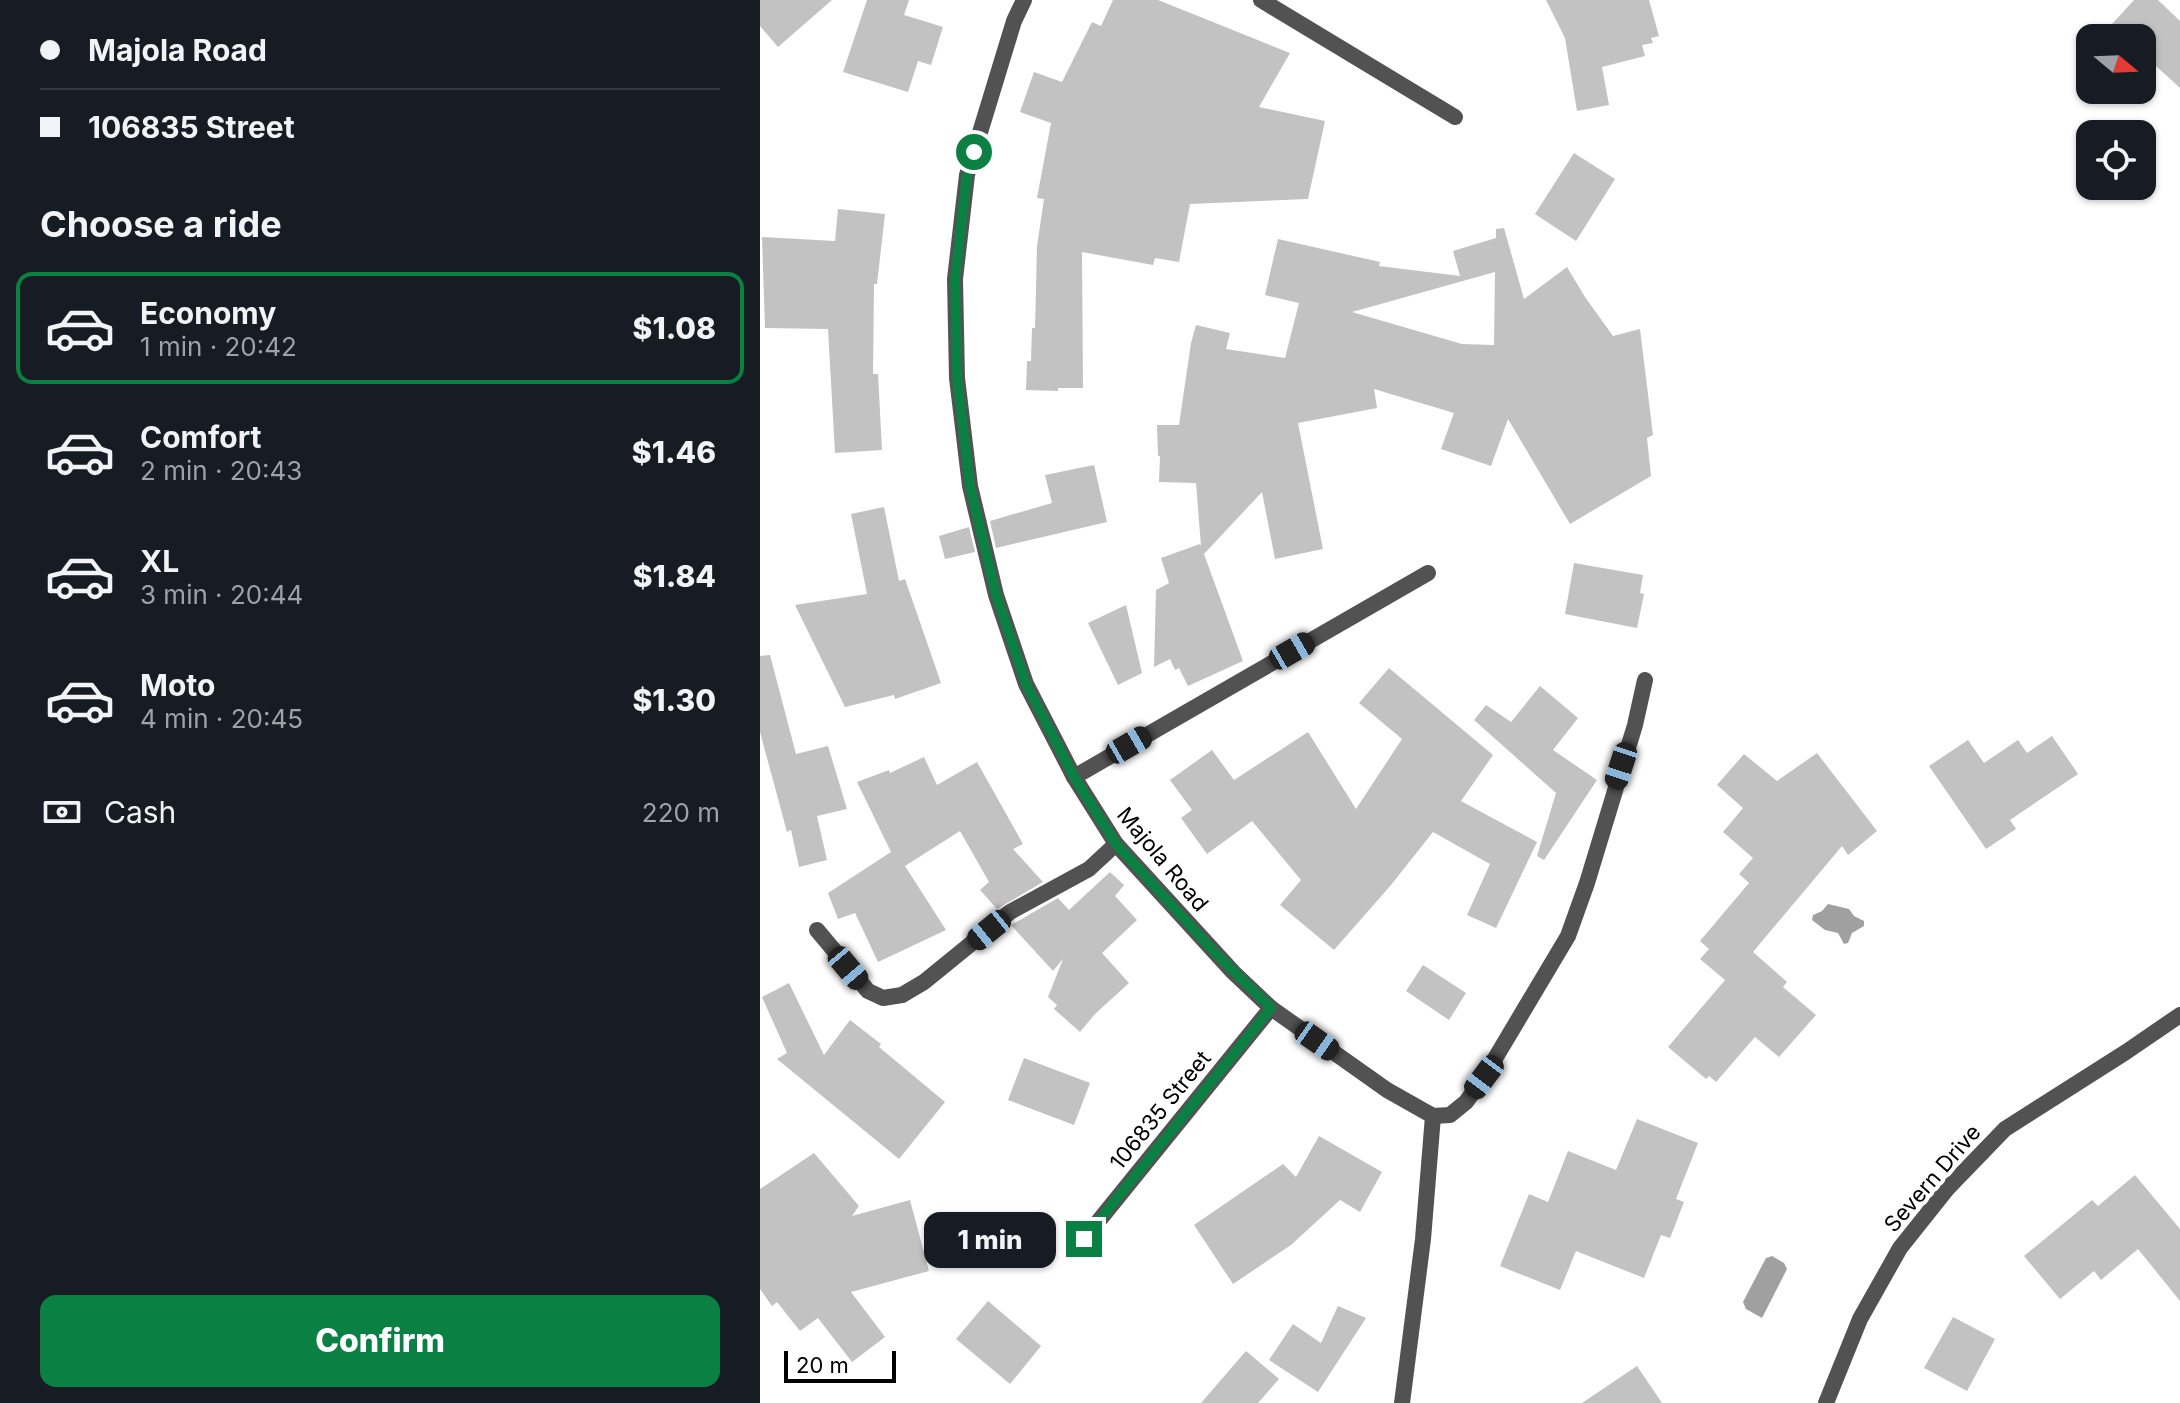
<!DOCTYPE html>
<meta charset="utf-8">
<style>
:root{--surface:#171b24;--page:#242831;--text:#f1f3f6;--muted:#9ea1a6;--line:#363941;--accent:#0b8043}
body{margin:0;font-family:Inter,sans-serif;background:var(--page);color:var(--text);height:100vh;display:flex;flex-direction:column;font-size:30px;white-space:nowrap}
*{box-sizing:border-box;margin:0}
p{font-size:26px;color:var(--muted)}
.icon{flex:none;width:44px;height:44px;fill:none;stroke:currentColor;stroke-width:2;stroke-linecap:round;stroke-linejoin:round}
.map{position:relative;flex:1;overflow:hidden}
.panel{display:flex;flex-direction:column;background:var(--surface);width:760px}
.panel>*{flex:none}
.hud{display:grid;align-content:center;height:176px;padding:0 40px;background:var(--surface)}
.needle{width:52px;rotate:109deg}
.controls{position:absolute;left:1316px;top:24px;display:grid;gap:16px}
.controls a{display:grid;place-items:center;width:80px;height:80px;border-radius:16px;background:var(--surface);box-shadow:0 2px 6px #0004;font-size:40px}
.scale{position:absolute;left:24px;bottom:20px;width:112px;box-sizing:border-box;padding-left:8px;border:4px solid #000;border-top:0;font-size:22px;line-height:28px;white-space:nowrap;color:#000;-webkit-text-stroke:6px #fff;paint-order:stroke}
.end{position:absolute;width:36px;height:36px;margin:-18px;border:10px solid #0b8043;background:#fff;box-shadow:0 0 0 4px #fff}
.from{border-radius:50%}
.bubble{position:absolute;height:56px;border-radius:16px;background:var(--surface);box-shadow:0 2px 6px #0004;font-size:26px;font-weight:800;line-height:56px;text-align:center}
.car{position:absolute;width:24px;height:48px;margin:-24px -12px;border-radius:10px;box-shadow:0 0 6px 2px #0007;background:linear-gradient(#222 24%,#8ab4d8 0 40%,#222 0 76%,#8ab4d8 0 86%,#222 0)}
.hud b{display:flex;align-items:center;gap:28px;height:76px;font-size:30px}
.hud b+b{border-top:2px solid var(--line)}
.hud i{width:20px;height:20px;background:var(--text)}
ul{padding:0;list-style:none}
li{display:flex;align-items:center;gap:24px;height:112px;margin:0 16px 12px;padding:0 24px;border:4px solid transparent;border-radius:16px}
li div{flex:1}
li b{display:block;font-size:30px}
li em{font-style:normal;font-weight:800}
li.on{border-color:var(--accent)}
li>.icon{width:72px;height:72px;stroke-width:1.5}
h2{padding:0 40px;font-size:36px;line-height:96px}
.pay{display:flex;align-items:center;gap:20px;height:88px;padding:0 40px;font-size:30px}
.pay p{margin-inline-start:auto}
.action{display:flex;gap:16px;margin-top:auto;padding:16px 40px}
.action a{flex:1;height:92px;border-radius:16px;background:var(--accent);color:#fff;font-size:32px;font-weight:800;line-height:92px;text-align:center}
main{display:flex;flex:1;min-height:0}
.map>svg:first-child{display:block}
</style>
<main>
<section class="panel">
<div class="hud">
<b><i class="from"></i>Majola Road</b>
<b><i></i>106835 Street</b>
</div>
<h2>Choose a ride</h2>
<ul>
<li class="on"><svg class="icon" aria-label="car" viewBox="0 0 24 24"><path d="M5 17H2v-5l4-1 3-4h7l3 4 3 1v5h-3M9 17h6M6 11h13"/><circle cx="7" cy="17" r="2"/><circle cx="17" cy="17" r="2"/></svg><div><b>Economy</b><p>1 min · 20:42</p></div><em>$1.08</em></li>
<li><svg class="icon" aria-label="car" viewBox="0 0 24 24"><path d="M5 17H2v-5l4-1 3-4h7l3 4 3 1v5h-3M9 17h6M6 11h13"/><circle cx="7" cy="17" r="2"/><circle cx="17" cy="17" r="2"/></svg><div><b>Comfort</b><p>2 min · 20:43</p></div><em>$1.46</em></li>
<li><svg class="icon" aria-label="car" viewBox="0 0 24 24"><path d="M5 17H2v-5l4-1 3-4h7l3 4 3 1v5h-3M9 17h6M6 11h13"/><circle cx="7" cy="17" r="2"/><circle cx="17" cy="17" r="2"/></svg><div><b>XL</b><p>3 min · 20:44</p></div><em>$1.84</em></li>
<li><svg class="icon" aria-label="car" viewBox="0 0 24 24"><path d="M5 17H2v-5l4-1 3-4h7l3 4 3 1v5h-3M9 17h6M6 11h13"/><circle cx="7" cy="17" r="2"/><circle cx="17" cy="17" r="2"/></svg><div><b>Moto</b><p>4 min · 20:45</p></div><em>$1.30</em></li>
</ul>
<div class="pay"><svg class="icon" aria-label="cash" viewBox="0 0 24 24"><path d="M3 7h18v10H3z"/><circle cx="12" cy="12" r="2"/></svg>Cash<p>220 m</p></div>
<div class="action"><a>Confirm</a></div>
</section>
<div class="map">
<svg width="1420" height="1403" viewBox="0 0 1420 1403">
<rect width="100%" height="100%" fill="#fff"/>
<g fill="#a0a0a0">
<path d="M1068 904 1089 909 1094 916 1104 921V926L1092 933 1088 943 1084 944 1078 933 1065 930 1052 920 1053 915 1062 911Z"/>
<path d="M1012 1256 1024 1263 1027 1269 1002 1318 986 1309 983 1302 1006 1258Z"/>
</g>
<g fill="#c2c2c2" fill-rule="evenodd">
<path d="M0 0H72L18 47 0 26Z"/>
<path d="M107 0H149L144 15 183 27 171 65 158 61 148 92 83 72Z"/>
<path d="M353 0H398L530 53 499 107 565 121 548 199 430 204 419 262 395 258 393 265 322 252 323 388H298V391L266 390 267 361H271L272 328H275L277 246 284 199 277 198 291 123 260 112 274 72 302 82 332 22 341 26Z"/>
<path d="M786 0H889L899 36 891 38 893 43 882 45 885 56 842 67 849 105 817 111 805 38Z"/>
<path d="M1374 0H1398L1420 21V88L1382 53V38H1366L1352 24Z"/>
<path d="M814 153 855 179 816 241 775 214Z"/>
<path d="M78 209 125 214 117 284H114L113 374H118L122 450 75 453 68 329 5 328 2 237 75 241Z"/>
<path d="M744 228 764 299 807 267 825 297 853 336 880 329 893 435 887 438 891 476 810 524 748 419 731 466 681 449 694 413 614 389 617 408 538 423 563 549 515 559 502 492 444 554 483 661 428 686 419 668 415 670 410 659 394 667 396 590 409 583 401 558 440 544 441 546 436 483 399 482 400 456H398L397 425H419L431 343 436 325 470 333 466 349 525 358 539 303 505 295 518 239 620 262 619 266 700 276 693 251 736 238V229ZM735 272 734 345 702 344 592 312Z"/>
<path d="M334 465 347 522 236 548 230 521 292 503 285 475Z"/>
<path d="M124 507 139 581 145 579 181 683 135 699 134 695 85 707 35 605 107 594 91 514Z"/>
<path d="M209 527 215 552 185 559 179 536Z"/>
<path d="M814 563 883 575 880 593 884 594 877 628 805 614Z"/>
<path d="M366 605 382 673 358 685 328 623Z"/>
<path d="M10 655 36 754 68 746 87 809 57 816 67 860 39 867 31 830 27 832 0 732V656Z"/>
<path d="M629 668 733 755 701 801 777 842 736 928 707 915 730 864 673 832 631 885 574 950 520 905 541 880 492 821 447 854 421 818 432 810 410 780 452 750 474 780 548 732 596 809 642 739 599 703Z"/>
<path d="M780 686 818 718 793 750 837 780 784 860 777 856 796 793 714 720 726 705 751 722Z"/>
<path d="M1292 736 1318 774 1250 820 1256 829 1226 849 1169 766 1208 740 1224 763 1258 740 1267 753Z"/>
<path d="M1057 753 1117 831 1088 855 1082 846 993 952 1027 982 1023 987 1056 1015 1019 1057 995 1037 956 1082 949 1076 946 1079 908 1047 965 980 940 959 949 949 940 941 989 883 979 874 993 858 963 832 983 808 957 785 984 754 1017 781Z"/>
<path d="M164 757 177 785 217 762 263 844 253 849 283 882 237 909 220 890 229 882 200 831 145 866 186 930 118 962 95 913 78 919 68 893 131 852 97 782 129 770 130 773Z"/>
<path d="M350 872 364 885 355 896 377 920 342 953 369 983 335 1014 320 1032 294 1009 297 1005 288 997 303 959 293 971 251 925 298 898 309 910Z"/>
<path d="M663 965 706 993 689 1020 646 991Z"/>
<path d="M29 983 64 1055 90 1020 121 1044 119 1047 185 1102 139 1159 17 1059 27 1053 2 997Z"/>
<path d="M264 1058 330 1083 314 1125 248 1100Z"/>
<path d="M877 1119 938 1143 916 1199 924 1202 910 1238 901 1235 884 1278 816 1251 800 1290 740 1266 769 1194 788 1202 808 1151 856 1170Z"/>
<path d="M559 1136 622 1172 600 1212 580 1200 531 1245 473 1284 434 1225 523 1164 536 1177Z"/>
<path d="M54 1153 99 1206 92 1216 150 1200 169 1271 91 1292 125 1337 92 1362 58 1318 40 1331 17 1302 12 1306 0 1289V1189Z"/>
<path d="M1375 1175 1420 1229V1301L1378 1249 1341 1280 1334 1271 1300 1299 1264 1256 1332 1200 1338 1206Z"/>
<path d="M228 1301 281 1346 250 1384 196 1339Z"/>
<path d="M578 1306 606 1318 558 1392 509 1360 533 1324 561 1343Z"/>
<path d="M1193 1317 1235 1339 1207 1391 1164 1368Z"/>
<path d="M486 1351 519 1379 498 1403H441Z"/>
<path d="M877 1366 902 1403H822Z"/>
</g>
<g fill="none" stroke-linecap="round" stroke-linejoin="round">
<path stroke="#525252" stroke-width="16" d="M642 1403 663 1239 673 1116"/>
<g stroke="#525252" stroke-width="16">
<path d="M264 0 254 21 207 175 195 279 197 378 210 486 236 595 266 684 314 777 356 844 473 972 511 1008 627 1090 673 1116 690 1115 706 1102 724 1077 808 936 827 883 875 725 885 680"/>
<path d="M501 0 695 117"/>
<path d="M314 777 668 573"/>
<path d="M57 930 108 991 123 998 142 995 164 982 250 912 329 869 356 844"/>
<path d="M324 1239 511 1008"/>
<path d="M1066 1403 1100 1319 1140 1248 1187 1189 1245 1129 1366 1052 1420 1015"/>
</g>
</g>
<g fill="none" stroke-linecap="round" stroke-linejoin="round">
<path stroke="#0b8043" stroke-width="10" d="M214 152 207 175 195 279 197 378 210 486 236 595 266 684 314 777 356 844 457 955 511 1008 324 1239"/>
</g>
<g text-anchor="middle" dominant-baseline="central" stroke-width="8" stroke-linejoin="round" paint-order="stroke">
<g font-size="22" fill="#000" stroke="#fff">
<text transform="translate(403 859) rotate(50)">Majola Road</text>
<text transform="translate(400 1110) rotate(-51)">106835 Street</text>
<text transform="translate(1172 1178) rotate(-49)">Severn Drive</text>
</g>
</g>
</svg>
<div class="controls">
<a><svg class="needle" viewBox="-14 -14 28 28"><path d="M0-13l5 13h-10z" fill="#e53935"/><path d="M0 13l5-13h-10z" fill="#9ea1a6"/></svg></a>
<a><svg class="icon" aria-label="locate" viewBox="0 0 24 24"><circle cx="12" cy="12" r="6"/><path d="M12 2v4M12 18v4M2 12h4M18 12h4"/></svg></a>
</div>
<div class="scale">20 m</div>
<i class="end from" style="left:214px;top:152px"></i>
<i class="end" style="left:324px;top:1239px"></i>
<div class="bubble" style="left:164px;top:1212px;width:132px">1 min</div>
<i class="car" style="left:532px;top:651px;rotate:60deg"></i>
<i class="car" style="left:369px;top:745px;rotate:60deg"></i>
<i class="car" style="left:861px;top:766px;rotate:198deg"></i>
<i class="car" style="left:229px;top:930px;rotate:231deg"></i>
<i class="car" style="left:88px;top:968px;rotate:140deg"></i>
<i class="car" style="left:557px;top:1041px;rotate:125deg"></i>
<i class="car" style="left:724px;top:1077px;rotate:217deg"></i>
</div>
</main>
